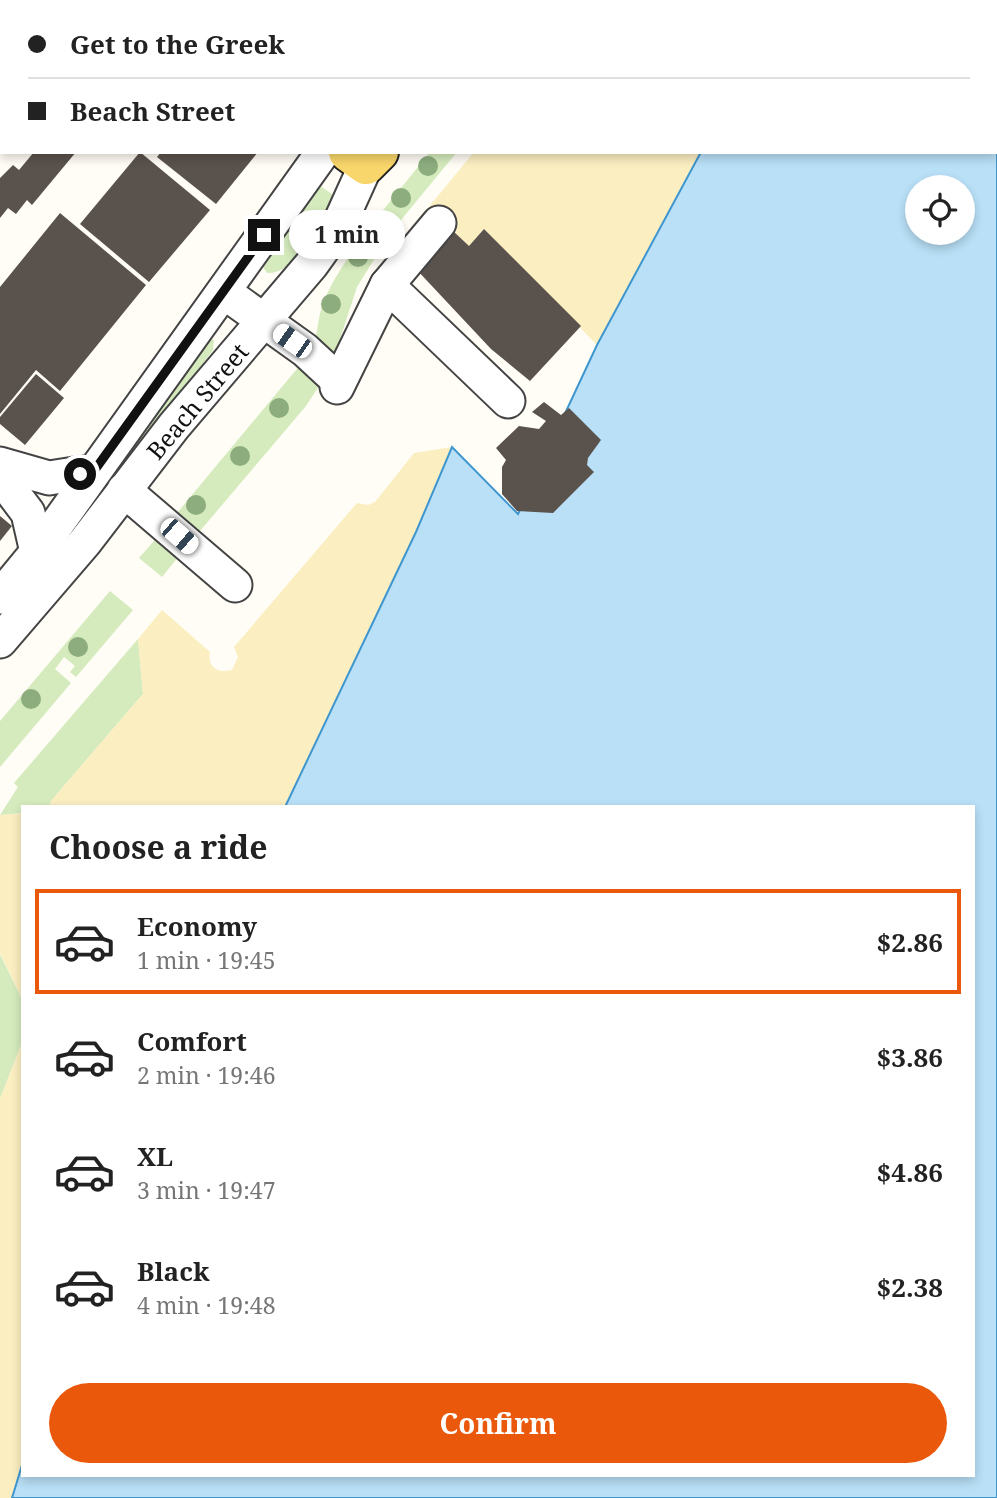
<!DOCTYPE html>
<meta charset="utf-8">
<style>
:root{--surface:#fff;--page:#f2f2f2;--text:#222;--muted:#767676;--line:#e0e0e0;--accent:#ea580c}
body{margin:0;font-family:"Noto Serif",serif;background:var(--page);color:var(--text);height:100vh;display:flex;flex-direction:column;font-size:26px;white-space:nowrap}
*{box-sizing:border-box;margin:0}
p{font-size:23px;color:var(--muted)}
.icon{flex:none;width:38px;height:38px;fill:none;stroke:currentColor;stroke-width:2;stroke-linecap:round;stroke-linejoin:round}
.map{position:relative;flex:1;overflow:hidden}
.sheet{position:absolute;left:21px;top:805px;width:954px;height:672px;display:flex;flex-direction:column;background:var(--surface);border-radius:0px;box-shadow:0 4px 10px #0003}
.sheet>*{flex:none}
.hud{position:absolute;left:0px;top:0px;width:998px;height:154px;box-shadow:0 4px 10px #0003;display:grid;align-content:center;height:154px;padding:0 28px;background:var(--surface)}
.fabs{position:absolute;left:905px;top:175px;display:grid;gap:14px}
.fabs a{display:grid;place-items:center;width:70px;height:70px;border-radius:50%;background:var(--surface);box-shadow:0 4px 10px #0003;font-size:35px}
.end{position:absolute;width:32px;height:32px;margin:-16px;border:9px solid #111;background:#fff;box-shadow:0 0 0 4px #fff}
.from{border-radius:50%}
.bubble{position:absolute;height:49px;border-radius:24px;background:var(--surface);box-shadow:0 4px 10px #0003;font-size:23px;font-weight:700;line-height:49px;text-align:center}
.car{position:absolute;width:21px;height:42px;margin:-21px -10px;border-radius:9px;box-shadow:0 0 5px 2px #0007;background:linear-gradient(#fff 24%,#345 0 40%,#fff 0 76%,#345 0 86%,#fff 0)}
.hud b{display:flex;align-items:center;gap:24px;height:66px;font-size:26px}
.hud b+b{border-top:2px solid var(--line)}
.hud i{width:18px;height:18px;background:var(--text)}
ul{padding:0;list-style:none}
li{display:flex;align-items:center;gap:21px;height:105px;margin:0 14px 10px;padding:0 14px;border:4px solid transparent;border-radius:0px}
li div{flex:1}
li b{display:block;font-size:26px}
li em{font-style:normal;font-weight:700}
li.active{border-color:var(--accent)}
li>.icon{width:63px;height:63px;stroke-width:1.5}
h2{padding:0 28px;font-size:32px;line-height:84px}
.primary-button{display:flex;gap:14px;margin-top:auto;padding:14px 28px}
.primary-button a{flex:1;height:80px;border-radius:42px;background:var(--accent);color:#fff;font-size:28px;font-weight:700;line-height:80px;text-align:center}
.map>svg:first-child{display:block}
</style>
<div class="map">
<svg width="997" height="1498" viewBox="0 0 997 1498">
<rect width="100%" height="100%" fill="#fffdf5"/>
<g fill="#d5ebbd">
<path d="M430 152H457L396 226 380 214Z"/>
<path d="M317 184 338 198 335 208C320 228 294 275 267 273L261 264Z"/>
<path d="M376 220 391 232 357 287 335 354H330L315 341C318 327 319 312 325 298 337 271 358 244 376 220Z"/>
<path d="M208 339 214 340 213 350 105 493 98 488Z"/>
<path d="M301 364 321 383 306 406 194 538 172 519Z"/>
<path d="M161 533 183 551 162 577 139 558Z"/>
<path d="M110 591 133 610 76 677 70 672 75 666 64 657 55 669 71 683 0 767V721Z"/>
<path d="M138 639 143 694 51 801 50 807H23V813L0 815 18 787 14 783Z"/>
<path d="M0 954 23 1001V1040L0 1099Z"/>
</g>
<g fill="#fbeec1">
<path d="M474 152H701L597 345 484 229 469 246 428 208Z"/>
<path d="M452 447 416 532 285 807H50L51 801 143 694 138 639 162 610 210 652C207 667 218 674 232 670L238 657 234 647 357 503 368 505 375 502 414 453Z"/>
<path d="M23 813V1001L0 953V815Z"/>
<path d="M23 1040V1462L12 1498H0V1099Z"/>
</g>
<path fill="#b9e0f7" stroke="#3f96cf" stroke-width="2" fill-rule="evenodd" d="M803 0H997V1498H12L23 1462V1475H973V807H285L416 532 452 447 518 514 597 345 701 152H996V2H802ZM917 187H962V233H917Z"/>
<g fill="#5a524d">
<path d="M34 152H76L32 205 27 200 16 214 8 208 0 218V178L13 165 19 170Z"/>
<path d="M140 152 210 210 149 282 80 224Z"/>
<path d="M161 152H258L216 204 157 157Z"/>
<path d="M60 213 146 285 60 391 36 370 0 414V287Z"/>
<path d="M484 229 581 326 530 381 491 349 416 269 452 230 469 246Z"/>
<path d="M36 374 64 398 25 445 0 424V417Z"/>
<path d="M544 402 561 415 569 408 601 440 588 458 587 465 594 472 553 513 517 511 502 494V467L506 460 496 448 519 426 539 429 546 421 532 412Z"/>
<path d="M0 516 12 526 0 541Z"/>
</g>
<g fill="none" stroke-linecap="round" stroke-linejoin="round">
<g stroke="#444" stroke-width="37">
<g id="minor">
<path d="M0 54 2 55"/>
<path d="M0 131 2 130"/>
<path d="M387 285 508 401"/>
<path d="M224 292 305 350 332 375"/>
<path d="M337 387 387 285 439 223"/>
<path d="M0 464 49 478 94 471"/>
<path d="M0 476 28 513 37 552"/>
<path d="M124 490 235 585"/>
<path d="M0 597 37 552 323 152"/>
<path d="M0 641 85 542 174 426 312 264 337 229 366 165"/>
</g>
</g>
<g stroke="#222" stroke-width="42">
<g id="major">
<path d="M165 0 168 2"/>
<path d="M238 0 240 2"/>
<path d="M451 2 452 0"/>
<path d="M510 2 511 0"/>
<path d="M348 152 366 165 379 152"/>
</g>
</g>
<use href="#minor" stroke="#fff" stroke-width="33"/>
<use href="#major" stroke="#f9d66b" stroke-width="38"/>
</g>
<g fill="#8dad7f">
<circle cx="428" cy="166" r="10"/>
<circle cx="401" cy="198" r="10"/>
<circle cx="358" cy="257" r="10"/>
<circle cx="331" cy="304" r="10"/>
<circle cx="279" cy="408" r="10"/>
<circle cx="240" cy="456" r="10"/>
<circle cx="196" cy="505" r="10"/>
<circle cx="78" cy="647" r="10"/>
<circle cx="31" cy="699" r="10"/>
</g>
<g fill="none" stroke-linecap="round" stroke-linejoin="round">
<path stroke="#111" stroke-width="9" d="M80 474 94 471 264 235"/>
</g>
<g text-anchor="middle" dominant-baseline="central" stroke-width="7" stroke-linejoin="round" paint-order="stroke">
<g font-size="24" fill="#111" stroke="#fff">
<text transform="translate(197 401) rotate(-50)">Beach Street</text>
</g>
</g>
</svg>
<div class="fabs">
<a><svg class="icon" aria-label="locate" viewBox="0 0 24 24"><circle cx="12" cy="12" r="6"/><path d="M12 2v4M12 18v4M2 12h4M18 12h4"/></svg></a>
</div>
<i class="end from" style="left:80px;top:474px"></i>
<i class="end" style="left:264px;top:235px"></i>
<div class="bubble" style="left:289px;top:210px;width:116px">1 min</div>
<i class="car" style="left:292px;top:341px;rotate:305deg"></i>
<i class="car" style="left:179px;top:536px;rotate:131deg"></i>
<div class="hud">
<b><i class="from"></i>Get to the Greek</b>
<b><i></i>Beach Street</b>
</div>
<section class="sheet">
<h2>Choose a ride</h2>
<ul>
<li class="active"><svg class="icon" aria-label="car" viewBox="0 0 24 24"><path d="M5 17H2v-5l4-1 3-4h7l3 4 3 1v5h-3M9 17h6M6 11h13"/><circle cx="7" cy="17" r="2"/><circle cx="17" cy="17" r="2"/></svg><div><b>Economy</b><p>1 min · 19:45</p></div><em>$2.86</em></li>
<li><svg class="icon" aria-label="car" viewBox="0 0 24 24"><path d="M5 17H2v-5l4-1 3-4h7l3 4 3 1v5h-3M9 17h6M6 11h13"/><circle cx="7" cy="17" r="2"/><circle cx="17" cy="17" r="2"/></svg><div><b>Comfort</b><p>2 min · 19:46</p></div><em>$3.86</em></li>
<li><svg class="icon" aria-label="car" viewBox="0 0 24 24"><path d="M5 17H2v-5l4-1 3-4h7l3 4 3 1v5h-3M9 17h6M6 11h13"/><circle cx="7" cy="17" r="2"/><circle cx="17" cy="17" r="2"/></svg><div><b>XL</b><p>3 min · 19:47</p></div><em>$4.86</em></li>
<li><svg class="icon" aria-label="car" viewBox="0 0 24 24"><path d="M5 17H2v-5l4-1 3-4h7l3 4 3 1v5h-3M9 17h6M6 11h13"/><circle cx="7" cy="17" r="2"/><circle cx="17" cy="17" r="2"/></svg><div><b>Black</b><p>4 min · 19:48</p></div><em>$2.38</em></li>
</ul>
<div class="primary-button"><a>Confirm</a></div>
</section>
</div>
